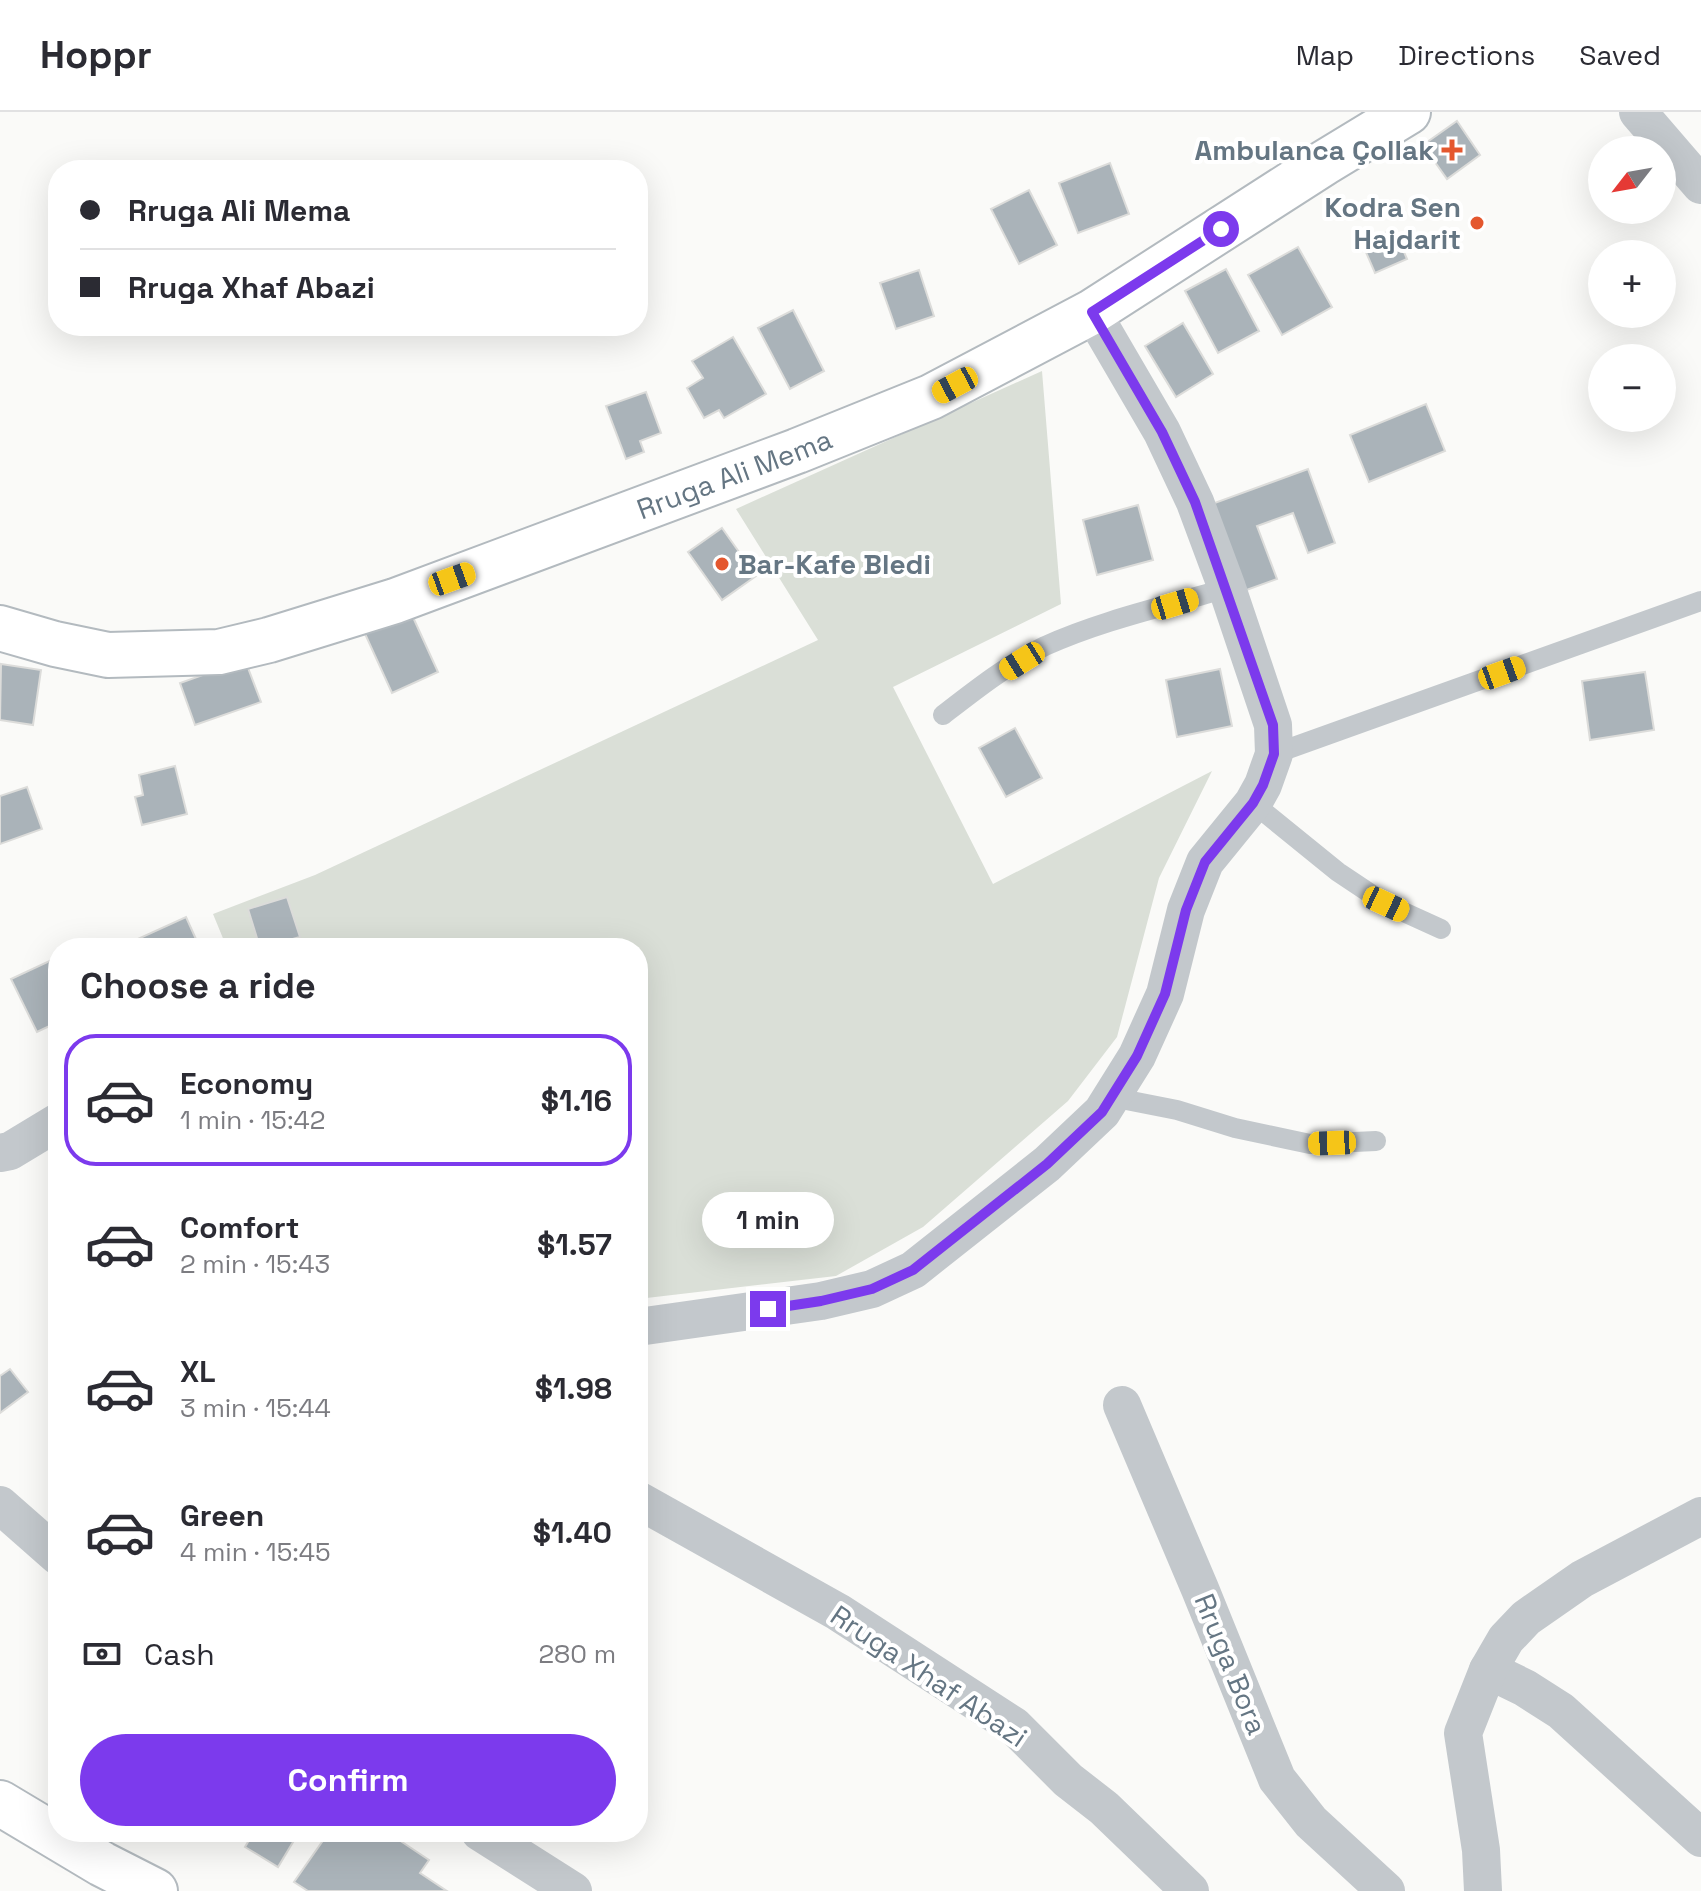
<!DOCTYPE html>
<meta charset="utf-8">
<style>
:root{--surface:#fff;--page:#f2f2f3;--text:#2b2b33;--muted:#7c7c81;--line:#e1e1e2;--accent:#7c3aed}
body{margin:0;font-family:"Space Grotesk",sans-serif;background:var(--page);color:var(--text);height:100vh;display:flex;flex-direction:column;font-size:30px;white-space:nowrap}
*{box-sizing:border-box;margin:0}
p{font-size:26px;color:var(--muted)}
.icon{flex:none;width:44px;height:44px;fill:none;stroke:currentColor;stroke-width:2;stroke-linecap:round;stroke-linejoin:round}
.map{position:relative;flex:1;overflow:hidden}
.panel{position:absolute;left:48px;top:826px;width:600px;height:904px;display:flex;flex-direction:column;background:var(--surface);border-radius:32px;box-shadow:0 8px 32px #0002}
.panel>*{flex:none}
.top-card{position:absolute;left:48px;top:48px;width:600px;height:176px;border-radius:32px;box-shadow:0 8px 32px #0002;display:grid;align-content:center;height:176px;padding:0 32px;background:var(--surface)}
.needle{width:52px;rotate:239deg}
.buttons{position:absolute;left:1588px;top:24px;display:grid;gap:16px}
.buttons a{display:grid;place-items:center;width:88px;height:88px;border-radius:50%;background:var(--surface);box-shadow:0 8px 32px #0002;font-size:40px}
.end{position:absolute;width:36px;height:36px;margin:-18px;border:10px solid #7c3aed;background:#fff;box-shadow:0 0 0 4px #fff}
.from{border-radius:50%}
.bubble{position:absolute;height:56px;border-radius:28px;background:var(--surface);box-shadow:0 8px 32px #0002;font-size:26px;font-weight:800;line-height:56px;text-align:center}
.car{position:absolute;width:24px;height:48px;margin:-24px -12px;border-radius:10px;box-shadow:0 0 6px 2px #0007;background:linear-gradient(#f5c518 24%,#345 0 40%,#f5c518 0 76%,#345 0 86%,#f5c518 0)}
.top-card b{display:flex;align-items:center;gap:28px;height:76px;font-size:30px}
.top-card b+b{border-top:2px solid var(--line)}
.top-card i{width:20px;height:20px;background:var(--text)}
ul{padding:0;list-style:none}
li{display:flex;align-items:center;gap:24px;height:132px;margin:0 16px 12px;padding:0 16px;border:4px solid transparent;border-radius:32px}
li div{flex:1}
li b{display:block;font-size:30px}
li em{font-style:normal;font-weight:800}
li.current{border-color:var(--accent)}
li>.icon{width:72px;height:72px;stroke-width:1.5}
h2{padding:0 32px;font-size:36px;line-height:96px}
.pay{display:flex;align-items:center;gap:20px;height:88px;padding:0 32px;font-size:30px}
.pay p{margin-inline-start:auto}
.primary-button{display:flex;gap:16px;margin-top:auto;padding:16px 32px}
.primary-button a{flex:1;height:92px;border-radius:48px;background:var(--accent);color:#fff;font-size:32px;font-weight:800;line-height:92px;text-align:center}
header{display:flex;align-items:center;gap:48px;box-sizing:border-box;height:112px;padding:0 40px;background:var(--surface);border-bottom:2px solid var(--line)}
header strong{font-size:38px}
nav{display:flex;gap:44px;margin-inline-start:auto;font-size:28px}
.map>svg:first-child{display:block}
</style>
<header>
<strong>Hoppr</strong>
<nav><a>Map</a><a>Directions</a><a>Saved</a></nav>
</header>
<div class="map">
<svg width="1701" height="1779" viewBox="0 0 1701 1779">
<rect width="100%" height="100%" fill="#fafaf8"/>
<path fill="#dadfd7" d="M1042 259 1061 492 893 575 993 772 1212 659 1159 766 1117 925 1068 989 923 1115 836 1164 638 1187V836H227L213 802 315 763 818 528 736 397Z"/>
<g fill="#aab3b9" stroke="#dcdcda" stroke-width="2">
<path d="M1457 9 1480 43 1447 67 1423 33Z"/>
<path d="M1110 51 1129 102 1078 121 1059 71Z"/>
<path d="M1029 78 1057 133 1019 152 991 97Z"/>
<path d="M1394 117 1407 147 1375 161 1362 131Z"/>
<path d="M1298 135 1332 195 1282 223 1248 163Z"/>
<path d="M1226 157 1259 219 1218 241 1185 179Z"/>
<path d="M919 158 934 204 896 217 880 171Z"/>
<path d="M793 198 824 259 790 277 758 216Z"/>
<path d="M1183 211 1213 262 1176 285 1145 234Z"/>
<path d="M733 225 766 282 724 306 719 298 704 306 687 276 703 266 692 249Z"/>
<path d="M646 280 661 321 640 329 644 340 626 347 606 294Z"/>
<path d="M1426 292 1445 339 1369 370 1350 323Z"/>
<path d="M1308 357 1335 431 1308 441 1293 401 1257 414 1277 467 1241 480 1209 393Z"/>
<path d="M1138 393 1153 448 1097 463 1083 408Z"/>
<path d="M722 416 756 464 722 488 688 440Z"/>
<path d="M407 492 438 560 392 581 361 513Z"/>
<path d="M245 548 261 590 195 613 180 571Z"/>
<path d="M1 552 41 558 33 613 0 608Z"/>
<path d="M1220 557 1232 614 1177 625 1166 568Z"/>
<path d="M1645 560 1654 618 1590 628 1582 569Z"/>
<path d="M1015 616 1042 666 1006 685 979 636Z"/>
<path d="M175 654 187 702 142 713 135 685 143 683 139 663Z"/>
<path d="M27 675 42 717 0 732V684Z"/>
<path d="M287 785 300 825 260 836 248 797Z"/>
<path d="M186 805 200 836H131L129 831Z"/>
<path d="M58 845V910L37 920 11 867Z"/>
<path d="M10 1257 28 1280 0 1301V1264Z"/>
<path d="M254 1720H288L296 1725 278 1755 245 1735Z"/>
<path d="M329 1720H387L429 1748 420 1761 447 1779H308L294 1770Z"/>
</g>
<g fill="none" stroke-linecap="round" stroke-linejoin="round">
<g stroke="#b3babf" stroke-width="48">
<g id="secondary">
<path id="s1" d="M0 516 55 532 108 543 219 540 269 528 395 489 797 339 931 285 1092 200 1324 51 1408 0"/>
<path d="M0 1691 102 1752 155 1779"/>
</g>
</g>
<g stroke="#c3c8cc" stroke-width="20">
<path d="M943 603C974 579 1008 552 1045 534 1102 508 1167 494 1227 476"/>
<path d="M1274 642 1701 489"/>
<path d="M1253 691 1338 760 1386 792 1441 817"/>
<path d="M1111 985 1177 998 1235 1016 1310 1032 1376 1029"/>
</g>
<g stroke="#c3c8cc" stroke-width="38">
<path d="M1638 0 1701 73"/>
<path d="M0 1041 10 1039 58 1010"/>
<path d="M638 1215 821 1189 872 1177 913 1158 1047 1052 1102 1000 1137 944 1165 882 1186 798 1205 750 1253 691 1263 673 1274 642 1273 613 1227 476 1195 390 1162 320 1092 200"/>
<path d="M1122 1293 1200 1477 1277 1667 1311 1710 1386 1779"/>
<path d="M638 1388 838 1500 1014 1614 1068 1668 1104 1696 1190 1779"/>
<path d="M0 1393 58 1444"/>
<path d="M1488 1558 1525 1576 1561 1599 1701 1726"/>
<path d="M480 1720 573 1779"/>
<path d="M1483 1779 1481 1738 1463 1621 1488 1558 1506 1527 1526 1506 1582 1467 1701 1404"/>
</g>
<use href="#secondary" stroke="#fff" stroke-width="44"/>
</g>
<g fill="none" stroke-linecap="round" stroke-linejoin="round">
<path stroke="#7c3aed" stroke-width="10" d="M768 1197 821 1189 872 1177 913 1158 1047 1052 1102 1000 1137 944 1165 882 1186 798 1205 750 1253 691 1263 673 1274 642 1273 613 1195 390 1162 320 1092 200 1221 117"/>
</g>
<g fill="#e4572e" stroke="#fff" stroke-width="3">
<path d="M1448 26h8v8h8v8h-8v8h-8v-8h-8v-8h8z"/>
<circle cx="1477" cy="111" r="8"/>
<circle cx="722" cy="452" r="8"/>
</g>
<g text-anchor="middle" dominant-baseline="central" stroke-width="8" stroke-linejoin="round" paint-order="stroke">
<g font-size="28" font-weight="bold" fill="#657683" stroke="#fff" text-anchor="end">
<text x="1434" y="38">Ambulanca Çollak</text>
<text x="1461" y="95">Kodra Sen<tspan x="1461" dy="32">Hajdarit</tspan></text>
<text x="738" y="452" text-anchor="start">Bar-Kafe Bledi</text>
</g>
<g font-size="28" fill="#657683" stroke="#fff">
<text stroke="none"><textPath href="#s1" startOffset="768">Rruga Ali Mema</textPath></text>
<text transform="translate(1231 1552) rotate(68)">Rruga Bora</text>
<text transform="translate(929 1564) rotate(34)">Rruga Xhaf Abazi</text>
</g>
</g>
</svg>
<div class="buttons">
<a><svg class="needle" viewBox="-14 -14 28 28"><path d="M0-13l5 13h-10z" fill="#e53935"/><path d="M0 13l5-13h-10z" fill="#7c7c81"/></svg></a>
<a>+</a>
<a>−</a>
</div>
<i class="end from" style="left:1221px;top:117px"></i>
<i class="end" style="left:768px;top:1197px"></i>
<div class="bubble" style="left:702px;top:1080px;width:132px">1 min</div>
<i class="car" style="left:955px;top:273px;rotate:242deg"></i>
<i class="car" style="left:452px;top:467px;rotate:70deg"></i>
<i class="car" style="left:1175px;top:492px;rotate:73deg"></i>
<i class="car" style="left:1022px;top:549px;rotate:238deg"></i>
<i class="car" style="left:1502px;top:561px;rotate:70deg"></i>
<i class="car" style="left:1386px;top:792px;rotate:115deg"></i>
<i class="car" style="left:1332px;top:1031px;rotate:268deg"></i>
<div class="top-card">
<b><i class="from"></i>Rruga Ali Mema</b>
<b><i></i>Rruga Xhaf Abazi</b>
</div>
<section class="panel">
<h2>Choose a ride</h2>
<ul>
<li class="current"><svg class="icon" aria-label="car" viewBox="0 0 24 24"><path d="M5 17H2v-5l4-1 3-4h7l3 4 3 1v5h-3M9 17h6M6 11h13"/><circle cx="7" cy="17" r="2"/><circle cx="17" cy="17" r="2"/></svg><div><b>Economy</b><p>1 min · 15:42</p></div><em>$1.16</em></li>
<li><svg class="icon" aria-label="car" viewBox="0 0 24 24"><path d="M5 17H2v-5l4-1 3-4h7l3 4 3 1v5h-3M9 17h6M6 11h13"/><circle cx="7" cy="17" r="2"/><circle cx="17" cy="17" r="2"/></svg><div><b>Comfort</b><p>2 min · 15:43</p></div><em>$1.57</em></li>
<li><svg class="icon" aria-label="car" viewBox="0 0 24 24"><path d="M5 17H2v-5l4-1 3-4h7l3 4 3 1v5h-3M9 17h6M6 11h13"/><circle cx="7" cy="17" r="2"/><circle cx="17" cy="17" r="2"/></svg><div><b>XL</b><p>3 min · 15:44</p></div><em>$1.98</em></li>
<li><svg class="icon" aria-label="car" viewBox="0 0 24 24"><path d="M5 17H2v-5l4-1 3-4h7l3 4 3 1v5h-3M9 17h6M6 11h13"/><circle cx="7" cy="17" r="2"/><circle cx="17" cy="17" r="2"/></svg><div><b>Green</b><p>4 min · 15:45</p></div><em>$1.40</em></li>
</ul>
<div class="pay"><svg class="icon" aria-label="cash" viewBox="0 0 24 24"><path d="M3 7h18v10H3z"/><circle cx="12" cy="12" r="2"/></svg>Cash<p>280 m</p></div>
<div class="primary-button"><a>Confirm</a></div>
</section>
</div>
